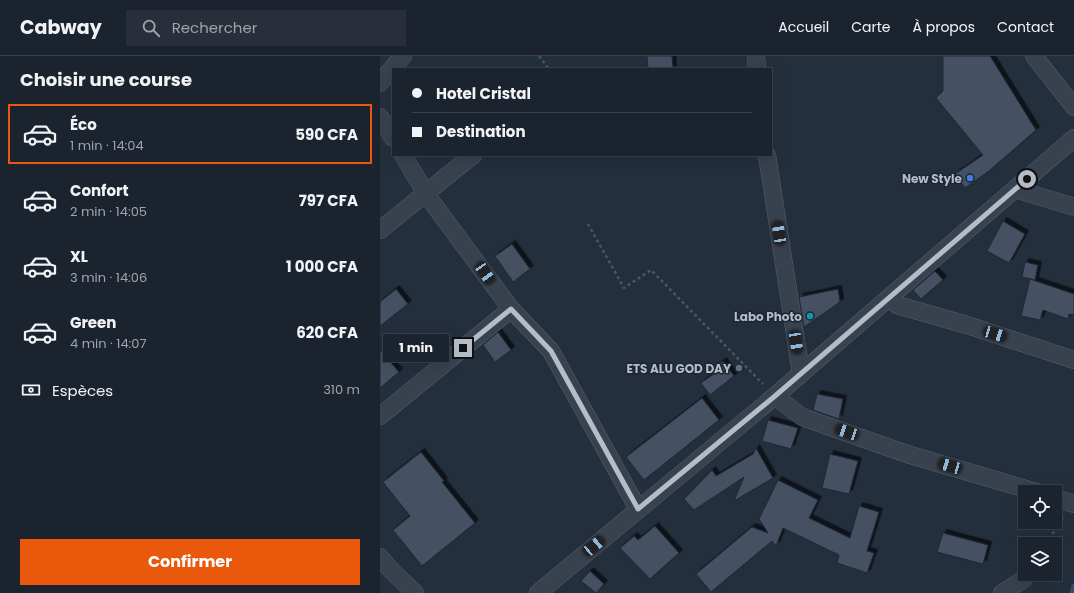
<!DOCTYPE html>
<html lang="fr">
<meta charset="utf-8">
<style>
:root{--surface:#1b232e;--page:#282f3a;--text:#f1f3f6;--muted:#a0a4aa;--line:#39404a;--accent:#ea580c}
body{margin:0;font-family:Poppins,sans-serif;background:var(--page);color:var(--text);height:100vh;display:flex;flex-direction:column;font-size:15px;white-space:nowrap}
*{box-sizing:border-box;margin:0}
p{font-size:13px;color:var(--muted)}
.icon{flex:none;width:22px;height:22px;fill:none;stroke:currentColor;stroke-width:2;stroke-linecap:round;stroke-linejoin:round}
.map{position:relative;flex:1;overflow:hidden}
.sheet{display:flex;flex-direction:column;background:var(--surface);width:380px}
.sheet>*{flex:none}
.banner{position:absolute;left:12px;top:12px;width:380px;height:88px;border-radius:0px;box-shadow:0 4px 16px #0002,0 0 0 1px var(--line);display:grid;align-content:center;height:88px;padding:0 20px;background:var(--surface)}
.fabs{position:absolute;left:638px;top:429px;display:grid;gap:8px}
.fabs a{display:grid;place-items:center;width:44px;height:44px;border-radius:0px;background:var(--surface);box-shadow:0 4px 16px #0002,0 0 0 1px var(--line);font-size:20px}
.end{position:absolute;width:18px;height:18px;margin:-9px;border:5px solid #b4bcc9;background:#111;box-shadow:0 0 0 2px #111}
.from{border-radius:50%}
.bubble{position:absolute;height:28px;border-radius:0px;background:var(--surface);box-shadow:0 4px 16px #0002,0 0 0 1px var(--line);font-size:13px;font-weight:700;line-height:28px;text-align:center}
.car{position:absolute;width:12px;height:24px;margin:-12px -6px;border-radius:5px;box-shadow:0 0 3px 1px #0007;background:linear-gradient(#222 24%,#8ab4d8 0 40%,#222 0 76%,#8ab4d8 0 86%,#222 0)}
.banner b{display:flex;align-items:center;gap:14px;height:38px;font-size:15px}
.banner b+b{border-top:1px solid var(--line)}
.banner i{width:10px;height:10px;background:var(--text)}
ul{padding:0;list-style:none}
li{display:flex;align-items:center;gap:12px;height:60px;margin:0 8px 6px;padding:0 12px;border:2px solid transparent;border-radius:0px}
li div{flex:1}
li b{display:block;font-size:15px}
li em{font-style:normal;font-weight:700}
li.on{border-color:var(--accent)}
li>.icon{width:36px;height:36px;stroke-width:1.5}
h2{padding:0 20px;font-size:18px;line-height:48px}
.pay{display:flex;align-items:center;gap:10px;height:44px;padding:0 20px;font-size:15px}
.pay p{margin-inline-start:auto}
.cta{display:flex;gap:8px;margin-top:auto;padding:8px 20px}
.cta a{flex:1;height:46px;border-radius:0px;background:var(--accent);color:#fff;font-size:16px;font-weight:700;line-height:46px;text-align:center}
header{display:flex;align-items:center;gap:24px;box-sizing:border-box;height:56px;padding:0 20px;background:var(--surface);border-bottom:1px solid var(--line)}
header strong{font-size:19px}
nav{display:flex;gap:22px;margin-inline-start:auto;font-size:14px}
.search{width:280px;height:36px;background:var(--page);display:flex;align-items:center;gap:10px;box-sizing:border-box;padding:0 14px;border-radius:0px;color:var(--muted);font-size:15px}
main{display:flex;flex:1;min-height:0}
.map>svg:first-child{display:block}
</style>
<header>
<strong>Cabway</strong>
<div class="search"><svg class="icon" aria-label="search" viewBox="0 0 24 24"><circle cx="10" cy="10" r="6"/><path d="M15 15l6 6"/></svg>Rechercher</div>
<nav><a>Accueil</a><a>Carte</a><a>À propos</a><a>Contact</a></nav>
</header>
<main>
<section class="sheet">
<h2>Choisir une course</h2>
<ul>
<li class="on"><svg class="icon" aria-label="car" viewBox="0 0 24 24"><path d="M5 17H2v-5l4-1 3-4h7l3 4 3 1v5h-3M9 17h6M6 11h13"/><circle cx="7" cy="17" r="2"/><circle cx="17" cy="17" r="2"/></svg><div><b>Éco</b><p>1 min · 14:04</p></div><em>590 CFA</em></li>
<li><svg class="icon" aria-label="car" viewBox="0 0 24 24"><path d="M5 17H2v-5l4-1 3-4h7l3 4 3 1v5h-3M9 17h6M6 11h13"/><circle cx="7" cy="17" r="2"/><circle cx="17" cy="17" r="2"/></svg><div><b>Confort</b><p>2 min · 14:05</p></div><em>797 CFA</em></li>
<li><svg class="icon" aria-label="car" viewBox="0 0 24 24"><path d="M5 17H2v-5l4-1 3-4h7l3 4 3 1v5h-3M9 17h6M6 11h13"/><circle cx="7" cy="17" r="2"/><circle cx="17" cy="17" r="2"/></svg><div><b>XL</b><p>3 min · 14:06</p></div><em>1 000 CFA</em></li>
<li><svg class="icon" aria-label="car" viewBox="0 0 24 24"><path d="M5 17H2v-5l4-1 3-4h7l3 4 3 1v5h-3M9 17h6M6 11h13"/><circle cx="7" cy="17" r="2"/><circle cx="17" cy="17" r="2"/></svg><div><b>Green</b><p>4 min · 14:07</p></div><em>620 CFA</em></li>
</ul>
<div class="pay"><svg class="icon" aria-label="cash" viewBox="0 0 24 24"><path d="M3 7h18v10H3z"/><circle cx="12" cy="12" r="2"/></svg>Espèces<p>310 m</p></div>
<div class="cta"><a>Confirmer</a></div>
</section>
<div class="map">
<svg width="694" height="537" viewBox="0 0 694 537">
<defs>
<filter id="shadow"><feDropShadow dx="3.5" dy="-3.5" stdDeviation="0" flood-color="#0009"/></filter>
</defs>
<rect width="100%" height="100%" fill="#242f3e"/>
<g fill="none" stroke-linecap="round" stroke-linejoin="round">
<path stroke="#394c67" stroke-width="5" d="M692 537 694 530"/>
</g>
<g fill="#455162" stroke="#1f2835" filter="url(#shadow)">
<path d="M267 0H292L293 13H268Z"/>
<path d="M563 0H610L656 74 609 115 585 132 575 118 603 99 556 42 563 35Z"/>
<path d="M623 165 645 178 629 207 607 195Z"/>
<path d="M132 188 150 213 133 226 115 200Z"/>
<path d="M645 206 658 209 655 224 642 221Z"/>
<path d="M555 215 563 224 541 243 533 234Z"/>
<path d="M650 223 694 238V259L689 258 688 263 663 254 660 264 641 260Z"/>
<path d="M16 233 28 248 0 270V246Z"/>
<path d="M458 233 460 246 424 271 419 241Z"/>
<path d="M118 276 131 294 115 306 103 289Z"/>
<path d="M0 294 19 316 0 332Z"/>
<path d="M343 305 354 320 330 339 321 327 335 317 332 314Z"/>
<path d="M437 338 463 343 459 363 433 354Z"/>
<path d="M322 342 339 364 264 424 246 401Z"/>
<path d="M388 364 418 372 411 393 382 385Z"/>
<path d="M376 392 393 422 354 445 364 421 314 454 304 443 332 414 336 420 373 398Z"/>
<path d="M41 396 64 425 62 426 95 467 42 510 13 474 30 460 3 426Z"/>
<path d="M450 398 478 405 469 438 442 432Z"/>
<path d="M398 424 438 444 429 462 470 482 479 450 499 456 487 495 494 497 487 517 457 507 459 499 403 472 396 490 392 485 331 536 316 518 372 471 388 477 379 463Z"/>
<path d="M275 470 299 497 270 523 240 492 254 480 258 484Z"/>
<path d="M563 477 608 489 603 508 557 496Z"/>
<path d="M210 515 224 528 216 537 201 525Z"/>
</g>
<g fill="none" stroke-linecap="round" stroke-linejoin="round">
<g stroke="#565f6c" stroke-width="18">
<g id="minor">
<path d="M376 0 377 13"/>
<path d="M654 0 694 51"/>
<path d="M0 27 23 0"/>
<path d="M0 61 13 82"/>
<path d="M23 99 46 138 131 253 171 295 258 453"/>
<path d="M387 99 421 317"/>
<path d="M635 133 694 151"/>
<path d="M0 174 93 99"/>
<path d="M510 241 517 249 587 269 694 304"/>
<path d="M395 340 422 361 527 398 656 436"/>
<path d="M0 360 131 253"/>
<path d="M675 442 694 448"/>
<path d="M0 501 11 514 35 537"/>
<path d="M158 537 395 340 694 82"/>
<path d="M622 537 644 523"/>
</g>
</g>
<g stroke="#44595c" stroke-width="2.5" stroke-dasharray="3 3" stroke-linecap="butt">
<path d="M159 0 169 13"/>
<path d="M208 168 244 232 271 214 383 328"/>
<path d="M666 488 683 461"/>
</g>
<use href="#minor" stroke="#38414e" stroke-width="17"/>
</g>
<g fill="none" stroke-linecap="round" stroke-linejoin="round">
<path stroke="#b4bcc9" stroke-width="5" d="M83 292 131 253 171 295 258 453 395 340 647 123"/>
</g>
<circle fill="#3f7fe0" stroke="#1d2633" stroke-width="1.5" cx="590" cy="122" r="4"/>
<circle fill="#0f9aa8" stroke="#1d2633" stroke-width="1.5" cx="430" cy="260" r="4"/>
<circle fill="#5c6f8a" stroke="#1d2633" stroke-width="1.5" cx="359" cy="312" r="4"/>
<g text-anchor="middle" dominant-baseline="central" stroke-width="3" stroke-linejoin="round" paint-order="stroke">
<g font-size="12" font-weight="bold" fill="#b4bcc9" stroke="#1d2633" text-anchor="end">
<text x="582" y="122">New Style</text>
<text x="422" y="260">Labo Photo</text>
<text x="351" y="312">ETS ALU GOD DAY</text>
</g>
</g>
</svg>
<div class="fabs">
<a><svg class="icon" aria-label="locate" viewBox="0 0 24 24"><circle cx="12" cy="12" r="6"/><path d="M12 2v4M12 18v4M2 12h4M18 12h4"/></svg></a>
<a><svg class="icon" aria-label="layers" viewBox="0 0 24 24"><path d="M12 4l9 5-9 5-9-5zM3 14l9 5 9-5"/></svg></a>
</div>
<i class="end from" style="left:647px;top:123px"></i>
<i class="end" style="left:83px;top:292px"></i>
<div class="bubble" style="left:3px;top:278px;width:66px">1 min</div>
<i class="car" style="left:399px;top:177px;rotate:351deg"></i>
<i class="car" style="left:105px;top:217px;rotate:145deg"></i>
<i class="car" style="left:615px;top:278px;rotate:107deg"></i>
<i class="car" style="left:416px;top:286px;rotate:171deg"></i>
<i class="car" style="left:467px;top:376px;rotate:289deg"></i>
<i class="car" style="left:570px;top:410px;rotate:286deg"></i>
<i class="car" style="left:214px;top:490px;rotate:50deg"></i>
<div class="banner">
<b><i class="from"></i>Hotel Cristal</b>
<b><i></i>Destination</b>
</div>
</div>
</main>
